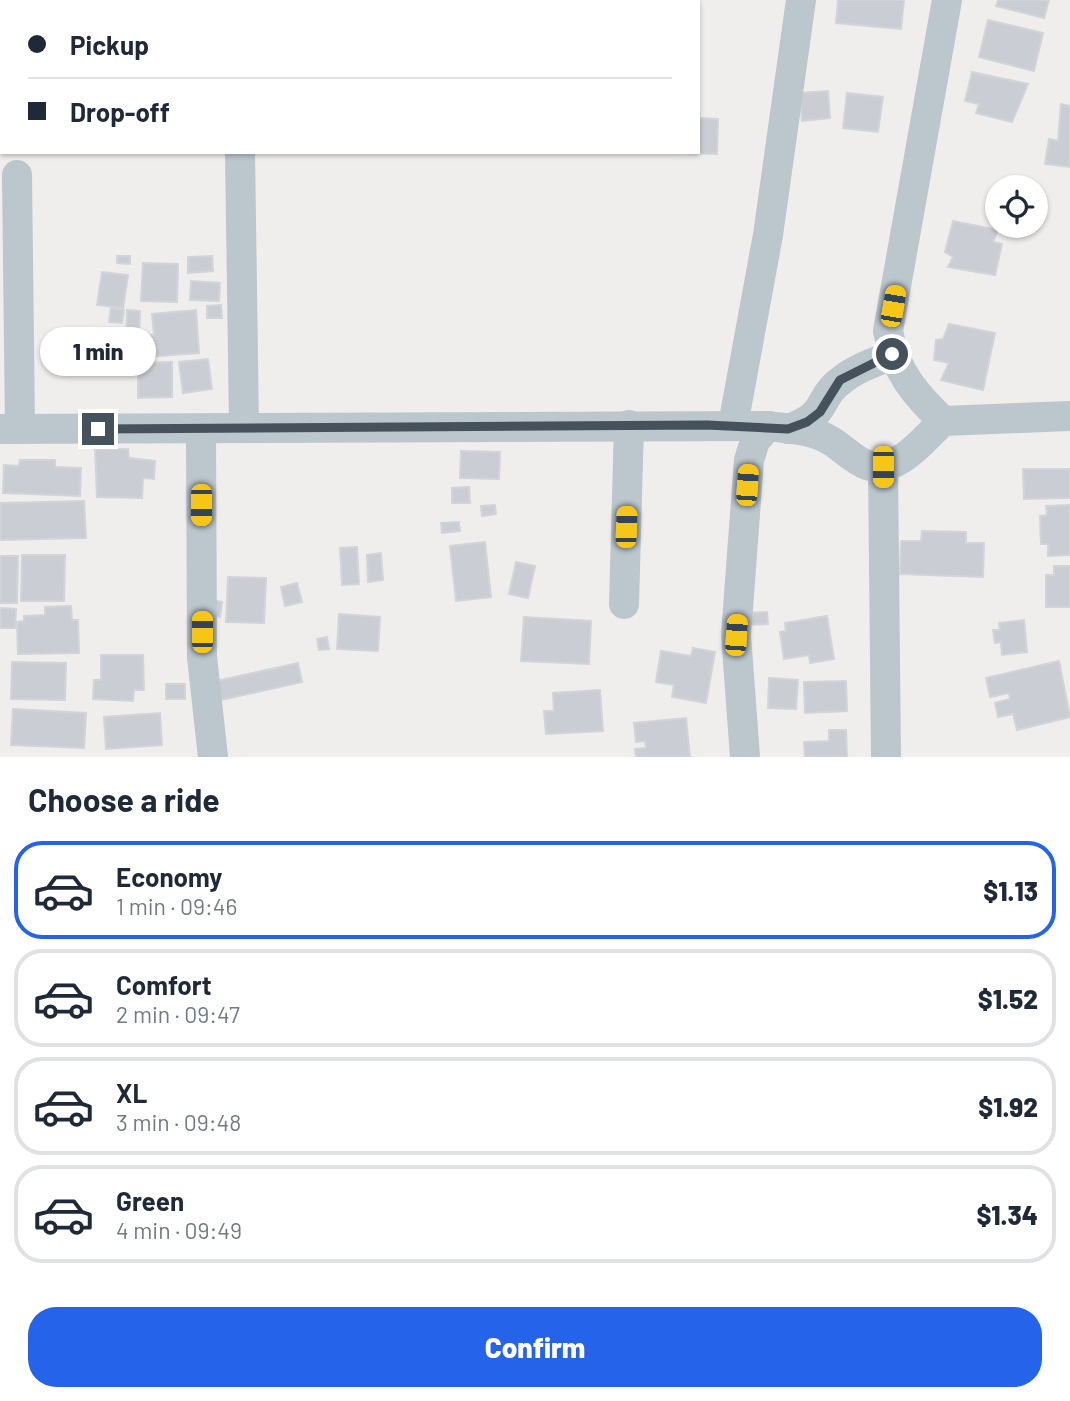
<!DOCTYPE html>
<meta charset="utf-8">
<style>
:root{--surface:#fff;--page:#f2f2f3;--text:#1f2937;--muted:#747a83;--line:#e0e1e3;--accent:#2563eb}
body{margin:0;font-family:Barlow,sans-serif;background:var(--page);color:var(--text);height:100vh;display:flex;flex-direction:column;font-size:26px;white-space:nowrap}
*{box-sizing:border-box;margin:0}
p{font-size:23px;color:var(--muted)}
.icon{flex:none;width:38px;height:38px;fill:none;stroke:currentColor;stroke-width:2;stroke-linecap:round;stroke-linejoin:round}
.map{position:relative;height:757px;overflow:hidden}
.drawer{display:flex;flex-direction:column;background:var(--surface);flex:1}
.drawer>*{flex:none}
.top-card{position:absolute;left:0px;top:0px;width:700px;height:154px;box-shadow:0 2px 5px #0004;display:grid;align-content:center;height:154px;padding:0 28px;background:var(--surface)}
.controls{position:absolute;left:985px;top:175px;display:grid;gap:14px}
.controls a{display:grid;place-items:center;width:63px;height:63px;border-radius:50%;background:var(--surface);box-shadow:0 2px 5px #0004;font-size:35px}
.end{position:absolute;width:32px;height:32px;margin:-16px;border:9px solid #45525b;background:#fff;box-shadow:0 0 0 4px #fff}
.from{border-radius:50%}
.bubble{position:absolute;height:49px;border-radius:24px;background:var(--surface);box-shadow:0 2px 5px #0004;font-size:23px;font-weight:800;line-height:49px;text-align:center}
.car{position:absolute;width:21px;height:42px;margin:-21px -10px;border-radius:9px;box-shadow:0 0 5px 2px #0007;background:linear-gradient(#f5c518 24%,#345 0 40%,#f5c518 0 76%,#345 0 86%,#f5c518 0)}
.top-card b{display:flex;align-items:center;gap:24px;height:66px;font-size:26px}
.top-card b+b{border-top:2px solid var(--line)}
.top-card i{width:18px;height:18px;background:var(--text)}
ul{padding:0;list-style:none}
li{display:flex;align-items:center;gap:21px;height:98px;margin:0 14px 10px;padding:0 14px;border:4px solid var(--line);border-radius:28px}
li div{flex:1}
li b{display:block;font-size:26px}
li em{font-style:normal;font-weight:800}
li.selected{border-color:var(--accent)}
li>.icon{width:63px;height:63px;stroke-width:1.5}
h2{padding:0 28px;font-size:32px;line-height:84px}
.action{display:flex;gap:14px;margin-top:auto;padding:14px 28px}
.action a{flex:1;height:80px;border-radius:28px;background:var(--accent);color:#fff;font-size:28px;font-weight:800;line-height:80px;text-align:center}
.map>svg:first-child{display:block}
</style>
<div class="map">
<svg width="1070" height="757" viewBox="0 0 1070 757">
<rect width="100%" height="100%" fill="#f0eded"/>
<g fill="#cacdd3" stroke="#d1d4d9" stroke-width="2">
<path d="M838 0H904L901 29 836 23Z"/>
<path d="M998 0H1049L1044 18 996 6Z"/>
<path d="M988 20 1043 33 1034 71 979 57Z"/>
<path d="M972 72 1028 84 1012 122 976 113 979 104 965 101Z"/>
<path d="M828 91 830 118 802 121 800 93Z"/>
<path d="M847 93 883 97 878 132 843 128Z"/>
<path d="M1061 104 1070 106V167L1045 164 1049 139 1058 141Z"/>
<path d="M698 118 718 119 717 154 647 152H698Z"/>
<path d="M953 221 998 230 993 242 1002 244 995 275 948 267 953 257 945 252Z"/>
<path d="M117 256H130V264L117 263Z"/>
<path d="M212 256 213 271 188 273V257Z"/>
<path d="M143 263 178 264 177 302 141 301Z"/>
<path d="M102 272 128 275 123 308 97 305Z"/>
<path d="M191 281 220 283 219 301 190 300Z"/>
<path d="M221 305 222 318H207V306Z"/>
<path d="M111 308 124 310 122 323 109 322Z"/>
<path d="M127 310 140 311 139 342H126Z"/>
<path d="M196 310 199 353 146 357 145 335H154L152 314Z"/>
<path d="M949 324 995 333 983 390 941 380 949 363 934 360 936 340 943 339Z"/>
<path d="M127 343 138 344 136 362 126 361Z"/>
<path d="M208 359 212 389 183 393 179 362Z"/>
<path d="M172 362V397L138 398V363Z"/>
<path d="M95 449H128L129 458 155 461 154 479 143 478 142 498 97 497Z"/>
<path d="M461 451 500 452 499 479 460 478Z"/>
<path d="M20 460H55V467L81 468 80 496 3 493 4 465 19 466Z"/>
<path d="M1023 469H1070V498L1024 499Z"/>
<path d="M469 487 470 503H452V488Z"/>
<path d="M84 501 86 538 0 540V503Z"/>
<path d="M495 505 496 514 482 516 481 506Z"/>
<path d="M1070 505V555L1048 556V544H1041L1040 516 1047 515 1046 506Z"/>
<path d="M459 522 460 531 442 533 441 523Z"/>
<path d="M922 531 966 532V543H984L983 577 900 574 901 541H921Z"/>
<path d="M485 542 491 597 456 601 450 546Z"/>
<path d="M357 547 359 584 342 585 340 548Z"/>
<path d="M381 553 383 580 368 582 367 555Z"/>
<path d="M22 555H65L64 601H21Z"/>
<path d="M0 556H18L17 603H0Z"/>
<path d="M516 562 535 566 528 598 509 594Z"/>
<path d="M1054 566H1070V607H1046V575H1054Z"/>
<path d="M228 577 266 578 264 623 226 622Z"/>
<path d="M297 583 302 602 285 606 281 587Z"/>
<path d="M210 599 222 602 220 617 207 615Z"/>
<path d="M71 606 72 620H78L79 653 18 654 17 622 24 621V616L45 615V607Z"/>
<path d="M0 608 16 609 15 628H0Z"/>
<path d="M767 612 768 624 745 625 744 613Z"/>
<path d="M339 614 380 617 378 651 337 649Z"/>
<path d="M827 616 834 659 810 663 809 655 784 659 780 632 786 631 785 623Z"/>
<path d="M524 617 591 621 589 664 521 661Z"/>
<path d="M1024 620 1027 652 1002 655 1001 642 995 643 993 630H1000L999 623Z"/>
<path d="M327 637 329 649 319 650 317 639Z"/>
<path d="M693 648 715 652 706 703 672 697 674 685 656 682 661 651 691 656Z"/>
<path d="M101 655H143L144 690H134L133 701 93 699 94 680H101Z"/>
<path d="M1059 661 1070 717 1017 730 1013 714 998 717 995 703 1010 699 1009 693 990 697 986 678Z"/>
<path d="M12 662 66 663 65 700 11 699Z"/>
<path d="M298 663 302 682 212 702 208 683Z"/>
<path d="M769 678 798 680 796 709 768 708Z"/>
<path d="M846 681 847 711 805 713 804 682Z"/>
<rect x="166" y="684" width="19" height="15"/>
<path d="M600 690 603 731 546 734 544 711H554L553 693Z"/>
<path d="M13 709 86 713 84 748 11 745Z"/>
<path d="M160 713 162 745 106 749 104 717Z"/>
<path d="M686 718 690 757H636L635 749 646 748 645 741 636 742 634 723Z"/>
<path d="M829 730H846L847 757H805L804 742 829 741Z"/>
</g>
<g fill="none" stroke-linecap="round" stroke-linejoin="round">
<g stroke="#bbc6cd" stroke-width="30">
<path d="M240 152 244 426"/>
<path d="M17 175 20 429"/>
<path d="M943 421C915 394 895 371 888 331L947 0"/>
<path d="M733 425 768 235 801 0"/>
<path d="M0 429 768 426C789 429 812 429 831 441 843 448 853 460 867 465 897 475 924 439 943 421L1070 416"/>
<path d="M201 429 202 657 213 757"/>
<path d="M788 429C831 414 815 399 843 379 857 367 876 363 892 354"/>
<path d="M883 467 886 757"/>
<path d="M624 604 629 425"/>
<path d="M745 757 736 635 749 460 755 441 768 426"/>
</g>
</g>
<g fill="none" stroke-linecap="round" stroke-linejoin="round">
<path stroke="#45525b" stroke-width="9" d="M98 429 707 425 788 429 807 422 820 412 840 380 892 354"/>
</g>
</svg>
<div class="controls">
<a><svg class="icon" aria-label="locate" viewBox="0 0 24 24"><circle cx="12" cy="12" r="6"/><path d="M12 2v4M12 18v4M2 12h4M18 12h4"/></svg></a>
</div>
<i class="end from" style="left:892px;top:354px"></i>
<i class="end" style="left:98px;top:429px"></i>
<div class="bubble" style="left:40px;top:327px;width:116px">1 min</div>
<i class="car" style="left:893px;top:306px;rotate:10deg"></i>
<i class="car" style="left:883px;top:467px;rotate:180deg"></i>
<i class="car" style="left:747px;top:485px;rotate:4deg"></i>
<i class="car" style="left:201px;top:505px;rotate:180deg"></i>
<i class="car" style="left:626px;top:527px;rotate:2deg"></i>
<i class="car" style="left:202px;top:632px;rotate:0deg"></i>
<i class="car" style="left:736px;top:635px;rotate:4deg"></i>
<div class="top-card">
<b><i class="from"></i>Pickup</b>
<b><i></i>Drop-off</b>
</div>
</div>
<section class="drawer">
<h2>Choose a ride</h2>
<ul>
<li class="selected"><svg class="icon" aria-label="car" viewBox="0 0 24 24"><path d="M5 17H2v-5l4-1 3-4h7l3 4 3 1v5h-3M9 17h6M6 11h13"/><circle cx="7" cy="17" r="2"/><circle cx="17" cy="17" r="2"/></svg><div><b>Economy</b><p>1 min · 09:46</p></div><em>$1.13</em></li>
<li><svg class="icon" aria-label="car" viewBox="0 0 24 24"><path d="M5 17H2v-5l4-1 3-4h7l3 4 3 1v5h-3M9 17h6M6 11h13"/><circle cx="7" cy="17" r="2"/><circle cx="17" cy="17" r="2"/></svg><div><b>Comfort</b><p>2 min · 09:47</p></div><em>$1.52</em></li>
<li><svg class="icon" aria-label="car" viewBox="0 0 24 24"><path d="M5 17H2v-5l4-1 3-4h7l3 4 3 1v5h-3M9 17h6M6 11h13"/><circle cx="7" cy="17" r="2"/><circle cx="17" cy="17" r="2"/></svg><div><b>XL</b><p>3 min · 09:48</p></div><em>$1.92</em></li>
<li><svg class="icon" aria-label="car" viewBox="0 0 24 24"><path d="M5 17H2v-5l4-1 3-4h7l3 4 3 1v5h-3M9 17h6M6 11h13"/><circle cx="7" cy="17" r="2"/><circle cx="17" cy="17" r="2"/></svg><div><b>Green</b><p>4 min · 09:49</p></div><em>$1.34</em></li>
</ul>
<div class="action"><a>Confirm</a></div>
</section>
